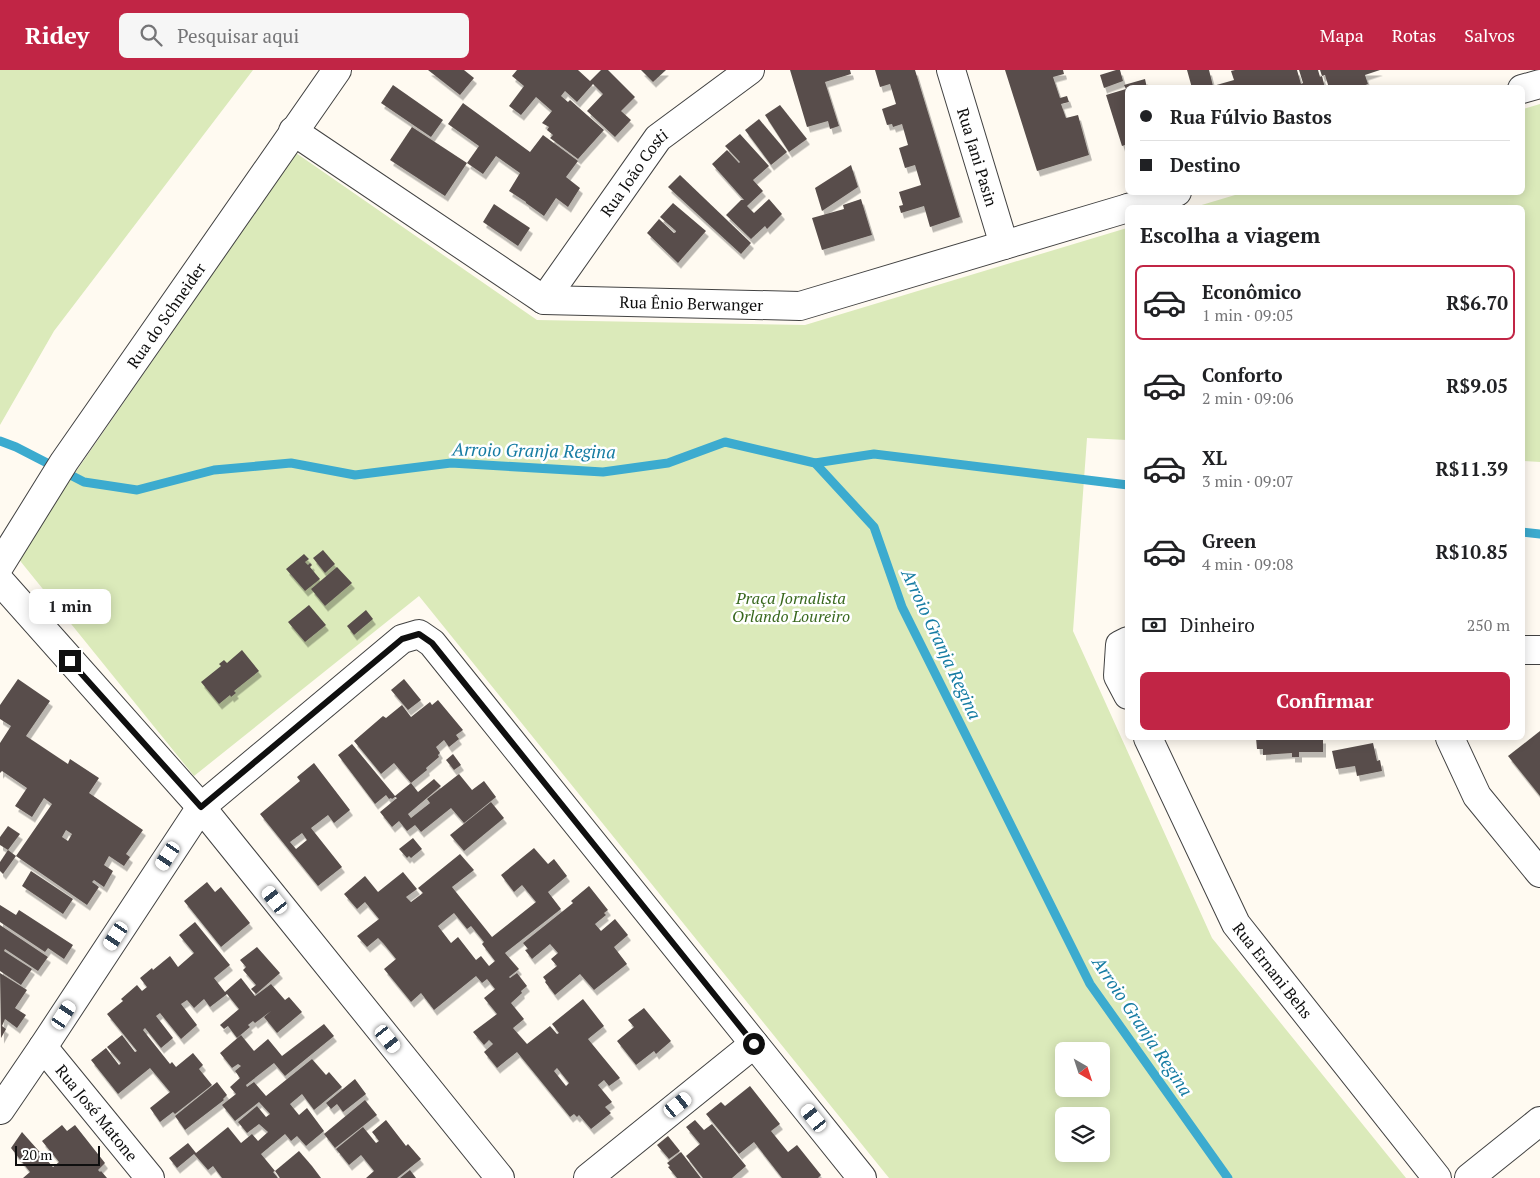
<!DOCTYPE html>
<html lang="pt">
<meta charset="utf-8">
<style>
:root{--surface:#fff;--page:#f6f6f6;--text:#202124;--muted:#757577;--line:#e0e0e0;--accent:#c12545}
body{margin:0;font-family:"PT Serif",serif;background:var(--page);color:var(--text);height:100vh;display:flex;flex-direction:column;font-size:19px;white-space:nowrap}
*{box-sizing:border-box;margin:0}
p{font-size:16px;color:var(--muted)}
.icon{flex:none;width:28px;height:28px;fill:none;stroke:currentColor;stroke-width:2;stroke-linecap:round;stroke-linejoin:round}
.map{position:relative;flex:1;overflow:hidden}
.sheet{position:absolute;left:1125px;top:135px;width:400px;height:535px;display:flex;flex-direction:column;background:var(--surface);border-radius:8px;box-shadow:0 2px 12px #0003}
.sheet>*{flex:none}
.banner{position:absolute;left:1125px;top:15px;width:400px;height:110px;border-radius:8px;box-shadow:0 2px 12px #0003;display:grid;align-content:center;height:110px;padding:0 15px;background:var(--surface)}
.needle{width:32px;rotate:141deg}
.buttons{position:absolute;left:1055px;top:972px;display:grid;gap:10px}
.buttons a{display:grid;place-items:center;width:55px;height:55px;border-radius:8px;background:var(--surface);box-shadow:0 2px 12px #0003;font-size:25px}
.scale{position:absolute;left:15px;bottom:12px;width:85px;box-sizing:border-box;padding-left:5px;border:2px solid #0f0f0f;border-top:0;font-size:14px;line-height:18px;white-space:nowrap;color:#0f0f0f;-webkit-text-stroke:4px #fff;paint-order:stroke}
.end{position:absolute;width:22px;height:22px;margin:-11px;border:6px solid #0f0f0f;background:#fff;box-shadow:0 0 0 2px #fff}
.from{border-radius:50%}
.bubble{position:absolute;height:35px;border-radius:8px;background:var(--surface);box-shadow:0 2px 12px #0003;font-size:16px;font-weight:700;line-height:35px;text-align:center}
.car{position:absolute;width:15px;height:30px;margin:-15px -8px;border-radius:6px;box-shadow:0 0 4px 1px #0007;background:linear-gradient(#fff 24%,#345 0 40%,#fff 0 76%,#345 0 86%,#fff 0)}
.banner b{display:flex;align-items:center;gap:18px;height:48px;font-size:19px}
.banner b+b{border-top:1px solid var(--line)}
.banner i{width:12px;height:12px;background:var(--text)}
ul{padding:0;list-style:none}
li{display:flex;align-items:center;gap:15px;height:75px;margin:0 10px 8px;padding:0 5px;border:2px solid transparent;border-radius:8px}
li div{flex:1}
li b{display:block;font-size:19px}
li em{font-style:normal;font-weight:700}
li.selected{border-color:var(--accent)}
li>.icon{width:45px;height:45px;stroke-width:1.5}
h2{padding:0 15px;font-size:22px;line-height:60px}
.pay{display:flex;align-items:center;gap:12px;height:55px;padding:0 15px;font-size:19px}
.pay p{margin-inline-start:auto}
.button{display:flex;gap:10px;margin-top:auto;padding:10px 15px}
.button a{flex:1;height:58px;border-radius:8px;background:var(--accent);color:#fff;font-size:20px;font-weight:700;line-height:58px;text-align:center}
header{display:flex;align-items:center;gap:30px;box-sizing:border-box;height:70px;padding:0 25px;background:var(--accent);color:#fff}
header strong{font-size:24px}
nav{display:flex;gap:28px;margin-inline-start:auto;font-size:18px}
.search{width:350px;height:45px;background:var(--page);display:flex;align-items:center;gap:12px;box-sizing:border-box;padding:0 18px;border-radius:8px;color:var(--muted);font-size:19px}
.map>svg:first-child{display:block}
</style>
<header>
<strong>Ridey</strong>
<div class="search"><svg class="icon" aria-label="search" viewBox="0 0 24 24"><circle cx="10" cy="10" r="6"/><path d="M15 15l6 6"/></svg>Pesquisar aqui</div>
<nav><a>Mapa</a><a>Rotas</a><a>Salvos</a></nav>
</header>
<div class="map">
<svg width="1540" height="1108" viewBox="0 0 1540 1108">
<defs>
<filter id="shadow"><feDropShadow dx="3" dy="5.5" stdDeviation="0" flood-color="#0004"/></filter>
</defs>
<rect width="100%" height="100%" fill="#fffaf1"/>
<g fill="#dbeaba" fill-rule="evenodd">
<path d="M0 0H253L54 261 0 355Z"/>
<path d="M1540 34V392L1523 391 1522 138 1195 137 1245 122H1522L1523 39Z"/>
<path d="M296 83 537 250 805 255 1127 158V370L1087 368 1073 561 1212 868 1406 1108H889L419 526 194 706 17 487ZM1064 981H1101V1019H1064ZM1064 1046H1101V1084H1064Z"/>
</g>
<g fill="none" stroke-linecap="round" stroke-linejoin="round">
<g stroke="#3cabcf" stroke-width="9">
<path d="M0 371 16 377 84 412 137 420 214 400 291 393 355 405 451 393 603 402 668 393 725 372 815 393 874 457 902 537 1090 914 1228 1108"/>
<path d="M815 393 874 384 1128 415"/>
<path d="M1522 462 1540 464"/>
</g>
</g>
<g fill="#584e4b" fill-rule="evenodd" filter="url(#shadow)">
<path d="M428 0H464L474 8 460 25Z"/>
<path d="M517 0H578L590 11 601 0H608L635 27 621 41 631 50 615 67 587 41 603 24 593 14 577 32 565 21 561 26 568 32 570 30 604 60 578 89 550 68 553 65 547 60 549 57 542 53 552 41 536 27 521 45 509 36 524 16 512 6Z"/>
<path d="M641 0H666L653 12Z"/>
<path d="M790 0H850L851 4 825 12 839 56 830 59 828 51 807 57Z"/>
<path d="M875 0H915L960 147 930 157 924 136 901 143 899 136 903 135 899 122 921 115 915 95 905 98 899 78 908 75 902 54 893 57 892 54 887 55 882 39 896 34 890 14 880 17Z"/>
<path d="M1005 0H1063L1064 4 1053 7 1060 28 1067 26 1069 32 1061 34 1066 48 1078 45 1089 85 1037 101Z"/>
<path d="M1116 0H1120L1123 11 1104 18 1100 5Z"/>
<path d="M1187 0H1209L1213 16 1234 10 1231 1 1235 0H1297L1301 14 1303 13 1299 0H1318L1320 7 1322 6 1325 18H1192Z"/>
<path d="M1320 0H1380L1365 5 1368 14 1358 18H1329L1325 5 1322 6Z"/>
<path d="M1145 9 1147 18H1128V74L1122 76 1106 25 1126 19 1124 15Z"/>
<path d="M393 15 443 50 431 67 381 33Z"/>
<path d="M463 33 530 82 543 65 578 91 566 107 580 118 568 137 556 128 544 146 526 133V132L509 121 520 103 496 86 483 104 467 93 479 76 448 54Z"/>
<path d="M780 35 807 69 789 82 765 45Z"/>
<path d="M759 49 787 82 771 95 745 60Z"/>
<path d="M412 57 467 93 445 126 390 90Z"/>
<path d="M740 64 769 96 753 110 763 121 747 136 754 143 769 129 782 144 767 159 765 156 751 169 726 145 741 130H744L712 94 727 80 739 93 740 92 725 76Z"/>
<path d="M851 95 858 117 822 141 815 118Z"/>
<path d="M680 105 751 173 741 184 668 117Z"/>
<path d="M861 129 872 165 822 180 812 148 844 139 843 135Z"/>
<path d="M673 133 706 161 678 193 647 163 659 149 674 163 676 162V161L660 147Z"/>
<path d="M494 134 530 158 518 176 483 152Z"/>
<path d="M323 480 335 494 325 503 313 488Z"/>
<path d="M304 484 309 489 305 492 308 495 310 493 312 495 310 497 320 509 305 521 286 499Z"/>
<path d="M337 497 352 513 325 536 311 519Z"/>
<path d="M309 535 326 555 305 572 288 552Z"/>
<path d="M366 540 373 549 354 565 347 556Z"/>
<path d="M242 580 259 601 234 621 236 623 231 627 230 625 219 634 201 612 221 596 219 594 224 590 227 593Z"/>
<path d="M18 609 50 631 26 666 68 694 70 689 99 708 89 723 143 760 126 784 130 787 124 796 109 786 104 795 113 801 104 817 94 810 92 812 99 817 87 835 16 786 52 734 44 728 32 747 15 736 27 718 2 701 0 703V673L11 656 0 649V635ZM66 760 72 764 68 771 62 767Z"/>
<path d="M404 609 421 630 408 640 391 620Z"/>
<path d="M438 630 463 660 456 665 459 669 449 677 444 670 436 677 440 683 438 685 439 687 426 698 427 700 411 713 394 693 381 704 354 671 383 646 386 648 402 635 411 647 430 632 432 635Z"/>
<path d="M1540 661V726L1508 686Z"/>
<path d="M1256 668H1323V682H1299V687H1292V683L1263 685V679H1257Z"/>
<path d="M1373 673 1377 691 1380 690 1382 701 1357 706 1355 696 1336 699 1332 681Z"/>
<path d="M352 674 395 726 411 713 418 722 434 709 441 716 408 744 411 748 430 733 427 729 459 704 472 720 484 711 496 727 464 753 451 738 421 762 415 755 407 761 399 751 392 757 380 742 397 728 395 727 392 729 391 728 389 729 386 725 375 734 338 685Z"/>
<path d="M453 684 461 695 454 700 446 690Z"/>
<path d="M314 693 350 740 334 753 328 745 311 758 342 797 318 816 260 744 300 711 297 707ZM302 763 307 770 296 779 290 772Z"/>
<path d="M491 732 504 748 464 781 450 765Z"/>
<path d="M8 756 20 764 8 780 0 775V767Z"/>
<path d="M413 768 422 779 411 788 409 786 407 788 399 779Z"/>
<path d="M534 778 548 794 554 789 567 806 548 822 561 839 505 883 519 899 509 907 510 908 517 903 527 916 521 921 522 923 511 933 524 949 513 958 527 974 550 956 557 964 559 963 552 954 583 929 604 956 588 969 620 1008 609 1016 604 1010 598 1015 612 1032 605 1037 611 1043 591 1059 579 1045 577 1047 574 1044 570 1047 517 982 497 998 484 982 493 974 489 970 484 975 473 962 497 944 484 928 495 919 487 909 482 913 476 906 434 940 421 923 411 932 384 899 396 889 383 873 378 868 367 877 357 866 379 849 365 832 357 839 344 824 365 806 378 822 403 802 417 819 406 827 411 832 423 823 418 818 460 784 474 800 452 817 492 867 536 832 522 815 514 822 501 805ZM454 843 467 859 471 856 484 872 482 874 495 891 489 896 481 886 476 890 458 867 451 873 438 856ZM557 998 569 1013 566 1016 554 1001Z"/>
<path d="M8 780 16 786 3 804 0 801V792Z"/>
<path d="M31 801 73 829 63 844 22 816Z"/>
<path d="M207 812 215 822 221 817 250 853 221 877 184 831Z"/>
<path d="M589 816 608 840 604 843 606 845 595 854 601 861 615 849 628 865 614 877 627 894 594 920 580 904 555 925 545 912 546 911 543 907 557 896 551 889 558 883 550 874 532 889 525 880 528 879 523 873 573 833 571 831Z"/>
<path d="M0 835 16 845 19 840 73 875 64 889 48 878 45 882 0 852Z"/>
<path d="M195 852 230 895 214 908 225 922 241 908 255 926 271 914 285 930 289 927 302 942 277 963 264 947 271 941 255 953 253 951 248 955 250 957 237 968 228 956 224 959 220 955 239 939 227 924 210 937 204 929 194 938 187 930 181 934 197 955 181 969 160 943 156 946 173 968 161 978 145 958 143 960 170 994 172 992 176 997 193 983 203 995 199 999 212 1015 175 1044 173 1042 160 1052 150 1038 170 1022 150 998 118 1024 91 990 106 978 119 995 121 993 107 977 122 965 135 982 137 981 107 944 123 931 121 929 137 915 142 921 147 917 140 908 152 898 153 900 170 886 178 897 194 883 179 865Z"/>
<path d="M0 855 48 887 38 901 5 879 4 881 32 899 21 915 0 901Z"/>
<path d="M257 877 280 903 256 924 251 919 256 915 243 900 246 897 240 890Z"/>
<path d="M0 903 27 920 15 938 26 945 17 958 5 949 2 956 6 959 1 968Z"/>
<path d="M644 938 671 971 656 984 654 981 636 995 617 971 634 957 628 950Z"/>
<path d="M324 954 334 966 285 1006 274 993 246 1015 247 1017 254 1012 266 1026 312 989 326 1005 329 1002 342 1017 314 1040 302 1024 290 1034 299 1045 307 1038 324 1061 306 1076 297 1066 291 1071 285 1064 261 1084 275 1101 273 1102 278 1108H222L213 1096 208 1100 194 1084 177 1098 169 1088 188 1073 196 1083 228 1057 241 1073 252 1064 258 1071 268 1062 259 1054 247 1063 238 1052 257 1036 266 1047 270 1044 259 1032 235 1051 222 1035 236 1024 230 1017 240 1008 235 1001 241 996 238 994 232 998 220 983 241 965 254 981 268 969 282 986Z"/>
<path d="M355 1009 366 1024 343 1042 337 1034 331 1039 326 1033Z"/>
<path d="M217 1012 227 1025 223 1029 224 1030 185 1060 175 1046Z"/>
<path d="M750 1016 780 1054 771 1061 788 1082 797 1075 821 1105 818 1108H782L754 1072 739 1084 706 1044 721 1032 725 1036Z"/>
<path d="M365 1030 377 1045 335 1078 324 1064Z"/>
<path d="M386 1050 406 1076 408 1074 421 1089 397 1108H366L374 1101 361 1085 349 1095 336 1079 363 1057 376 1073 379 1071 372 1062Z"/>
<path d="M695 1050 704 1060 712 1054 746 1096 732 1108H703L686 1086 700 1074 686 1057Z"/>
<path d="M62 1055 67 1061 75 1055 105 1093 98 1100 100 1102 101 1101 107 1108H23L30 1102 11 1078 22 1062 53 1097 59 1092 42 1071Z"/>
<path d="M668 1066 680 1081 669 1089 657 1075Z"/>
<path d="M299 1081 312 1096 321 1108H280L275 1101Z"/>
<path d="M681 1082 701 1108H677L668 1097 670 1096 667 1093Z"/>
<path d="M410 1100 416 1108H400Z"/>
</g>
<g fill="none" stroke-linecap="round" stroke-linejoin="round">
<g stroke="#424242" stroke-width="30">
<g id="minor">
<path id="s1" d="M951 0 1004 175"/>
<path d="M1522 19 1540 14"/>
<path id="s2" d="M293 61 544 230 800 236 1128 138"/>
<path d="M1128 138 1177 122"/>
<path id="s3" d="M544 230 658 68 750 0"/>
<path d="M1128 571 1120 575 1118 606 1128 625"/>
<path d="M1522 580H1540"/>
<path id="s4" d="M1148 668 1236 854 1437 1108"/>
<path d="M1450 668 1477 726 1540 803"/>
<path id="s5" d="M43 977 150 1108"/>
<path d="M0 1040 43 977 201 737 402 569 419 564 432 573 862 1108"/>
<path d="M588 1108 754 974"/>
<path d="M1469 1108 1540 1051"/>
</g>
</g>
<g stroke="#424242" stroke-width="30">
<g id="tertiary">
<path id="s6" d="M0 495 64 392 337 0"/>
<path d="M0 511 201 737 500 1108"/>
</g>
</g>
<use href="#minor" stroke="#fff" stroke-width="28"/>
<use href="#tertiary" stroke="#fff" stroke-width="28"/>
</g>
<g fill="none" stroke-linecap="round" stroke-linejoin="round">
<path stroke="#0f0f0f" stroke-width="6" d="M70 591 201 737 402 569 419 564 432 573 754 974"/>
</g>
<g text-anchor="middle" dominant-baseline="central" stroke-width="5" stroke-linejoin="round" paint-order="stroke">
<g font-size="16" fill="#0f0f0f" stroke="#fff">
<text stroke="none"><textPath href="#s1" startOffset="91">Rua Jani Pasin</textPath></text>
<text stroke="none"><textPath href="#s3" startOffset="156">Rua João Costi</textPath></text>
<text stroke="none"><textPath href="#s2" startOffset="450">Rua Ênio Berwanger</textPath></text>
<text stroke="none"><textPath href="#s6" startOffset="300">Rua do Schneider</textPath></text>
<text stroke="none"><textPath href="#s4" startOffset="265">Rua Ernani Behs</textPath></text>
<text stroke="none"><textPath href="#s5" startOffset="85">Rua José Matone</textPath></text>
</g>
<g font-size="16" font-style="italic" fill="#39681e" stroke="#fff">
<text x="791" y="528">Praça Jornalista<tspan x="791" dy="18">Orlando Loureiro</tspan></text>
</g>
<g font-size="18" font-style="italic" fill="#167ca3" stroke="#fff">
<text transform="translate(534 380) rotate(1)">Arroio Granja Regina</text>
<text transform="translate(942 574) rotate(65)">Arroio Granja Regina</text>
<text transform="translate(1143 956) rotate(56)">Arroio Granja Regina</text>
</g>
</g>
</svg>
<div class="buttons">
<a><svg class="needle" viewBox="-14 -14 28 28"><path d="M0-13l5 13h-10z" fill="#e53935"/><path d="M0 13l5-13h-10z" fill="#757577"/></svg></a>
<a><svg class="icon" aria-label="layers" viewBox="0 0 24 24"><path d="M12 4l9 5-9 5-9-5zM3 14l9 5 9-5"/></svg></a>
</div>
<div class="scale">20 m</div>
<i class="end from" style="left:754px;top:974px"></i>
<i class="end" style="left:70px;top:591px"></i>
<div class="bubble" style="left:29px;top:519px;width:82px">1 min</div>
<i class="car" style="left:168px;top:786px;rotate:213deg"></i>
<i class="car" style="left:275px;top:830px;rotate:321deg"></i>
<i class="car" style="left:116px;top:866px;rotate:213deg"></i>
<i class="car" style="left:64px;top:945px;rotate:33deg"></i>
<i class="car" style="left:388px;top:969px;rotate:141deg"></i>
<i class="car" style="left:678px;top:1035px;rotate:51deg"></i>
<i class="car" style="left:814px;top:1048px;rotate:321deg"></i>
<div class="banner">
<b><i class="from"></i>Rua Fúlvio Bastos</b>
<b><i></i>Destino</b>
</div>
<section class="sheet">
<h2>Escolha a viagem</h2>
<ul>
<li class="selected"><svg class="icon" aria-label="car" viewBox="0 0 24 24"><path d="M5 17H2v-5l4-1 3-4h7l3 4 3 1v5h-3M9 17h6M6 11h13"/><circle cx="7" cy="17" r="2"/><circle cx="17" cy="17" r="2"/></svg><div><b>Econômico</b><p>1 min · 09:05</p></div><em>R$6.70</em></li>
<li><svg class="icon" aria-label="car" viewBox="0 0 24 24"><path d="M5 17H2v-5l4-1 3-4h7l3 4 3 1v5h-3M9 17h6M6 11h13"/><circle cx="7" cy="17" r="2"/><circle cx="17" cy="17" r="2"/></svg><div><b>Conforto</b><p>2 min · 09:06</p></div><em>R$9.05</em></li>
<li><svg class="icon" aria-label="car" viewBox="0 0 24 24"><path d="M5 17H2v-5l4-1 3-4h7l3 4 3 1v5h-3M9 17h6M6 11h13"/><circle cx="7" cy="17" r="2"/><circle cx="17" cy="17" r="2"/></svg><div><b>XL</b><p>3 min · 09:07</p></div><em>R$11.39</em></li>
<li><svg class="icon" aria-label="car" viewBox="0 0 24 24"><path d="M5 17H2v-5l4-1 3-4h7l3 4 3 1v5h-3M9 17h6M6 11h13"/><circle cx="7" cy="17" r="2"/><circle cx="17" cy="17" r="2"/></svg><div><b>Green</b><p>4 min · 09:08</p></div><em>R$10.85</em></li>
</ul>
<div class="pay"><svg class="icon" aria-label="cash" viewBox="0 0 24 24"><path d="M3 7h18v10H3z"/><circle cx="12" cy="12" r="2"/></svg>Dinheiro<p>250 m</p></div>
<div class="button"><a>Confirmar</a></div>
</section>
</div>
